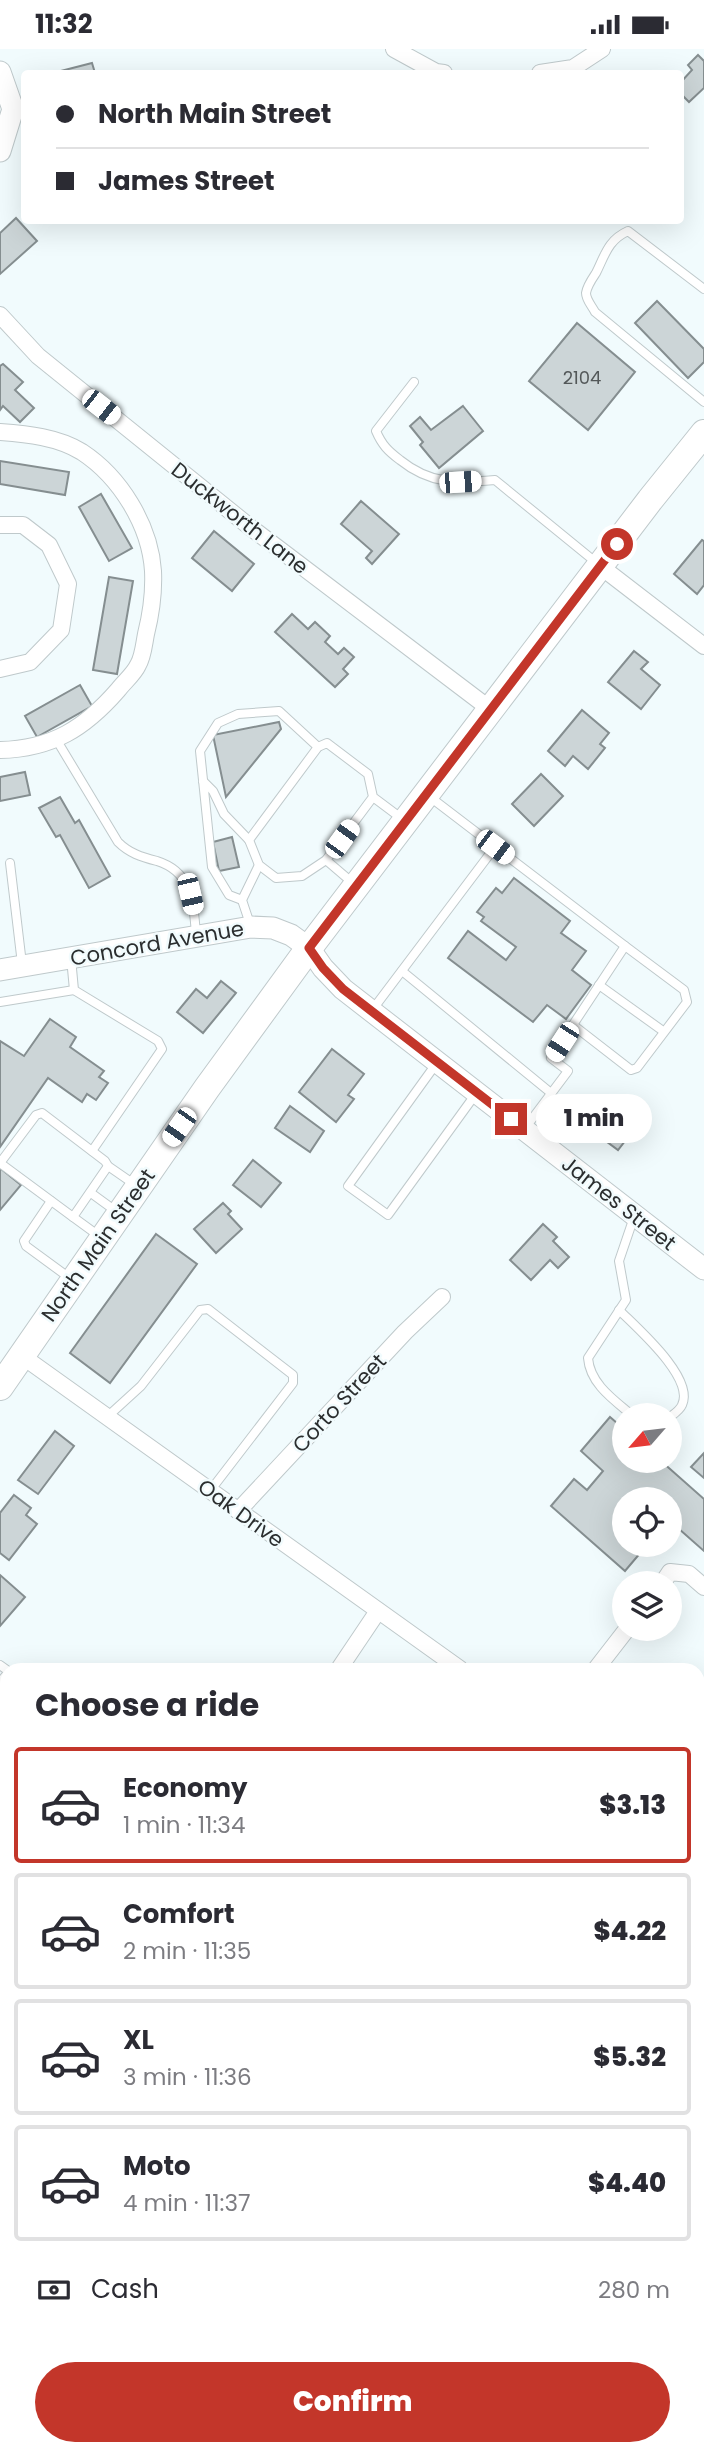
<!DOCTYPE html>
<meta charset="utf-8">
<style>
:root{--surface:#fff;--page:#f2f2f3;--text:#2b2b33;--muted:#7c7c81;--line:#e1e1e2;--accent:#c3362a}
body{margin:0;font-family:Poppins,sans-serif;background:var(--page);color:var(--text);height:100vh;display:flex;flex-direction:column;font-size:26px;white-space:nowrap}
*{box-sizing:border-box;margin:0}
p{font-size:23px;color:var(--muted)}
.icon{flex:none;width:38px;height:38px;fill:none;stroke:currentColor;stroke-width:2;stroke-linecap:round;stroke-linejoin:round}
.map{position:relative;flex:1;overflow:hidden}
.details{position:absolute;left:0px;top:1614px;width:705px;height:793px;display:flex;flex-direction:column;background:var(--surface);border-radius:21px 21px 0 0;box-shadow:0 7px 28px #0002}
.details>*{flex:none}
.hud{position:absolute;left:21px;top:21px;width:663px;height:154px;border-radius:7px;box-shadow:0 7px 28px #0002;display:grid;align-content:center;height:154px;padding:0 35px;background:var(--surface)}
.needle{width:46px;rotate:242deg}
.fabs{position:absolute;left:612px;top:1354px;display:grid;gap:14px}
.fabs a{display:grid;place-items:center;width:70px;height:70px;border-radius:50%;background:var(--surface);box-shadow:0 7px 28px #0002;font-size:35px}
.end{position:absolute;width:32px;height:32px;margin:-16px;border:9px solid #c3362a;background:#fff;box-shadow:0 0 0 4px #fff}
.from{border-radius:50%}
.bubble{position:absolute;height:49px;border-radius:24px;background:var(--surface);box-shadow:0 7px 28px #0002;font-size:23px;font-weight:800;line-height:49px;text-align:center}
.car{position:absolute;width:21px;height:42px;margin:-21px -10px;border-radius:9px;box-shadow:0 0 5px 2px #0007;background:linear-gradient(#fff 24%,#345 0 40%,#fff 0 76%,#345 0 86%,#fff 0)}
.hud b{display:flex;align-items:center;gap:24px;height:66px;font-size:26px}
.hud b+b{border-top:2px solid var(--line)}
.hud i{width:18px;height:18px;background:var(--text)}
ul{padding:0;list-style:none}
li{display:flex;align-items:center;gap:21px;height:116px;margin:0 14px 10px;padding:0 21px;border:4px solid var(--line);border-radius:7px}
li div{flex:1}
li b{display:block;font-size:26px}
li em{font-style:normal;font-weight:800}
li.selected{border-color:var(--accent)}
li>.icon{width:63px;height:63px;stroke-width:1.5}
h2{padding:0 35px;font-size:32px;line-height:84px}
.pay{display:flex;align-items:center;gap:18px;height:77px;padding:0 35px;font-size:26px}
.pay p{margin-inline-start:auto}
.button{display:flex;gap:14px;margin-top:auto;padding:14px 35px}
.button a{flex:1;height:80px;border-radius:42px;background:var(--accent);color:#fff;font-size:28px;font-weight:800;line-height:80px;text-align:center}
.status{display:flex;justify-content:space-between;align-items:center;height:49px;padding:0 35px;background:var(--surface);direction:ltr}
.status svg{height:19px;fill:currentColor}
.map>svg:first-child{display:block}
</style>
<div class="status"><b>11:32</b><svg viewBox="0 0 49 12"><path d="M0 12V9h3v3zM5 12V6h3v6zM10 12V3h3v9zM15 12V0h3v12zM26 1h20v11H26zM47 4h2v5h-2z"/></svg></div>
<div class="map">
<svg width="704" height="2405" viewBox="0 0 704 2405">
<rect width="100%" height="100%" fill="#f1fbfd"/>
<path fill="#c4f5fe" d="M704 2288V2358L700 2363 698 2300Z"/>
<g fill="#ccd5d7" stroke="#858e90" stroke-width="2">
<path d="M698 6 704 12V39L689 53 681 45V33L692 21 688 16Z"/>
<path d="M92 14 95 24H53Z"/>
<path d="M16 169 37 192 0 225V184Z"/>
<path d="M657 252 704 300V313L688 329 635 274Z"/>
<path d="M577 274 635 323 588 381 529 332Z"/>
<path d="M3 315 23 333 15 341 34 359 20 373 3 357 0 361V317Z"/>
<path d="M463 357 483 382 439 419 420 396 423 393 410 377 420 368 431 381Z"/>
<path d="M0 412 69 423 65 446 0 435Z"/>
<path d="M101 445 132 499 109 512 79 458Z"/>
<path d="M361 452 399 485 372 515 366 509 372 502 341 475Z"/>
<path d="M214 482 254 515 232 542 192 509Z"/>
<path d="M702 491 704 492V536L697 545 674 525Z"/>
<path d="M109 528 133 532 117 625 93 621Z"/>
<path d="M292 565 308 580 315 573 330 587 325 593 338 605 344 599 354 608 343 620 348 625 335 638 275 583Z"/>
<path d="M634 602 648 613 641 620 660 636 641 660 608 633Z"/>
<path d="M80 636 92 657 37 688 25 667Z"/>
<path d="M582 661 609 684 600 695 605 699 588 720 573 707 565 717 548 702Z"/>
<path d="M279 673 281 680 226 748 213 686Z"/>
<path d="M25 723 30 746 0 752V728Z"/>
<path d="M541 725 563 747 534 777 512 755Z"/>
<path d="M60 748 75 774 79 771 110 827 89 839 60 786 56 788 39 759Z"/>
<path d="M232 788 239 818 219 822 213 793Z"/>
<path d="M514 829 570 872 561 884 586 902 572 921 591 936 566 970 547 956 533 973 448 909 468 882 506 911 516 898 481 872 484 868 477 863 496 839 502 844Z"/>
<path d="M221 932 236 944 203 984 177 963 196 940 207 949Z"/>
<path d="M50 970 76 988 70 998 104 1022 99 1028 108 1034 96 1051 87 1045 82 1053 48 1029 0 1098V992L24 1007Z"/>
<path d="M332 1000 364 1025 348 1046 354 1050 336 1073 299 1043Z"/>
<path d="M290 1057 324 1082 310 1103 275 1079Z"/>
<path d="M602 1060 632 1083 618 1101 587 1078Z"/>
<path d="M253 1111 281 1134 261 1158 233 1136Z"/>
<path d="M0 1119 21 1136 0 1161Z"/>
<path d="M223 1154 231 1162 228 1165 242 1180 216 1204 194 1180Z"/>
<path d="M543 1175 557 1188 553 1192 569 1208 558 1219 550 1211 531 1231 510 1211Z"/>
<path d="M156 1185 197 1215 110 1334 70 1304Z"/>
<path d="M610 1368 625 1381V1412H661L704 1450V1502L670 1472V1451H625V1496H647L625 1522 551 1457 574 1430 587 1441 603 1422 581 1402Z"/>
<path d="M55 1382 74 1397 38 1445 18 1431Z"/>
<path d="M704 1404V1429L691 1418Z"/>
<path d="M14 1446 31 1459 26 1466 37 1475 9 1511 0 1504V1464Z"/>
<path d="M0 1526 25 1548 0 1577Z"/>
<path d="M698 2073 704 2077V2109L698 2117Z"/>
</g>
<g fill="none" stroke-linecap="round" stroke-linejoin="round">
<g stroke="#bfc9cb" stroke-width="10">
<g id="service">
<path d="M704 240 628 182C608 191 605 206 596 224 592 230 587 237 586 244 586 251 592 257 595 263L704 353"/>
<path d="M414 333 376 382C382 396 388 402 400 411 431 436 457 434 495 431L598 515"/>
<path d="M56 690 118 793C129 804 141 808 157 812 192 823 193 852 196 884"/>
<path d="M203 732 213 742 224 765 249 791"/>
<path d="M373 748 326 811 302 827 276 829 259 816 249 791 318 698 327 694 368 725 373 748 401 769"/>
<path d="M430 748 625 897 551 1009 568 1022 526 1078"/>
<path d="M326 811 354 835"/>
<path d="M10 814 22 915"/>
<path d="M242 851 229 846 212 818 200 702 218 674 238 665 279 662 318 698"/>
<path d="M251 878 242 851 259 816"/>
<path d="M71 909 74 941 158 992 162 1000 92 1102"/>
<path d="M402 922 551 1044"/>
<path d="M599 936 663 982"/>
<path d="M0 953 74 941"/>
<path d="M373 960 495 798"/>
<path d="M573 976 631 1021 637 1019 687 953 684 941 625 897"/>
<path d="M436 1015 348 1137 388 1166 475 1046"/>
<path d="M42 1064 105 1112 108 1117 73 1168 0 1114 36 1066Z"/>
<path d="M108 1117 134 1135"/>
<path d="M91 1144 117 1163"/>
<path d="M51 1152 24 1192 26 1197 71 1230"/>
<path d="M73 1168 99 1187"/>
<path d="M619 1261C637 1279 695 1329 682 1356 680 1361 674 1365 670 1368"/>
<path d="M633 1367C614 1351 590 1335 588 1309L626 1251 619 1212 634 1168"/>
<path d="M107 1368 141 1337 200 1261 208 1260 293 1326V1334L210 1442"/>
<path d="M0 1616 7 1621"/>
<path d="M0 1633 7 1625"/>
<path d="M0 1684 7 1690"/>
</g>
</g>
<g stroke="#bfc9cb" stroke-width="18">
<g id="minor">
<path d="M394 0 436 23 444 24"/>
<path d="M540 24 573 19 602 0"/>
<path d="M0 266 38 307 250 478 490 660"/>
<path d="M0 383C27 385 58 388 82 403 120 428 150 476 153 522 154 543 151 565 146 585 144 595 143 608 138 616 134 625 124 633 118 641 85 679 52 700 0 701"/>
<path d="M0 476H23L49 496 68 535 61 581 30 613 0 620"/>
<path d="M600 517 704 597"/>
<path d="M22 1307 460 1620"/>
<path d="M238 1462 405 1283 442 1248"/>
<path d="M662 1535 670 1523 689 1525 704 1538"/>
<path d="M339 1620 378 1562"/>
<path d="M596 1620 627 1580"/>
<path d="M698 1791 704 1795"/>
<path d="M0 1902 7 1911"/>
<path d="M0 2259 7 2267"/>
<path d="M126 2399 131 2405"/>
</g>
</g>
<g stroke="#bfc9cb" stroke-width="23">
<g id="tertiary">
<path d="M0 23 13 60 0 102"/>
<path d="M0 921 251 878 273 879 291 886 309 899 323 919 343 940 704 1220"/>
<path d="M698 2385 704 2391"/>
</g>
</g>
<g stroke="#bfc9cb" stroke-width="28">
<g id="primary">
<path d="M0 1338 207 1039 309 899 650 451 704 384"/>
<path d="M698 2259 704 2249"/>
<path d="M628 2405 630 2399"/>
<path d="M686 2405 692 2399"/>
</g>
</g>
<use href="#service" stroke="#fff" stroke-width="8"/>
<use href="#minor" stroke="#fff" stroke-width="16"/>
<use href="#tertiary" stroke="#fff" stroke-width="21"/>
<use href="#primary" stroke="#fff" stroke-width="26"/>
</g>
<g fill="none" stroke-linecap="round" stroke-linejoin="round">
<path stroke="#c3362a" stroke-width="9" d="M511 1070 343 940 323 919 309 899 617 495"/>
</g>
<g text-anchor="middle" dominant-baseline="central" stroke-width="5" stroke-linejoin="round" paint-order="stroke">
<g font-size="18" fill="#535859">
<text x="582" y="328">2104</text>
</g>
<g font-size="21" fill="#2b2e2f" stroke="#f1fbfd">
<text transform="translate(240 469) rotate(38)">Duckworth Lane</text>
<text transform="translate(157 894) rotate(-10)">Concord Avenue</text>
<text transform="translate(619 1154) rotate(38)">James Street</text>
<text transform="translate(98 1196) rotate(-55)">North Main Street</text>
<text transform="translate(339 1354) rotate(-47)">Corto Street</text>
<text transform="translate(241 1464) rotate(36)">Oak Drive</text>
</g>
</g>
</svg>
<div class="fabs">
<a><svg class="needle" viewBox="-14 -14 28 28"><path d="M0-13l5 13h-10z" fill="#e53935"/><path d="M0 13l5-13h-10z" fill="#7c7c81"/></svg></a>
<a><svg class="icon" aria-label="locate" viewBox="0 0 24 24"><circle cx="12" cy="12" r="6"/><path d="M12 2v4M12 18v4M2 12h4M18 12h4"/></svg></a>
<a><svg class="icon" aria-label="layers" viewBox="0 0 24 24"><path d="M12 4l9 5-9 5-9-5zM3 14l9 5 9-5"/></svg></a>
</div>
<i class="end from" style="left:617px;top:495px"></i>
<i class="end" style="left:511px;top:1070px"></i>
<div class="bubble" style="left:536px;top:1045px;width:116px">1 min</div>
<i class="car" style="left:101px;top:358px;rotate:128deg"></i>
<i class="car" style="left:460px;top:433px;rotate:86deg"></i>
<i class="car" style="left:342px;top:790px;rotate:36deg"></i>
<i class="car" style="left:495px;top:798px;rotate:127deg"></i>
<i class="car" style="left:190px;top:845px;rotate:167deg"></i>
<i class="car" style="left:562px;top:993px;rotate:213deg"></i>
<i class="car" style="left:179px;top:1078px;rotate:215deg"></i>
<div class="hud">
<b><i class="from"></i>North Main Street</b>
<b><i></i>James Street</b>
</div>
<section class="details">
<h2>Choose a ride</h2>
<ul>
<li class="selected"><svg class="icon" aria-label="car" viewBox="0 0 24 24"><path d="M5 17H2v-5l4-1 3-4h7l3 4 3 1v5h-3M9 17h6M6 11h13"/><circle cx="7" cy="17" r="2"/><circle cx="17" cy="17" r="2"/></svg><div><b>Economy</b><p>1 min · 11:34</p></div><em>$3.13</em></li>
<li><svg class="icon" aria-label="car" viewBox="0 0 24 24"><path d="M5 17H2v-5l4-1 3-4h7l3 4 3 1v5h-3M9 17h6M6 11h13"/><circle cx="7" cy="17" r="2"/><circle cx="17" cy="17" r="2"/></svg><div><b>Comfort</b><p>2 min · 11:35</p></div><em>$4.22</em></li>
<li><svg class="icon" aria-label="car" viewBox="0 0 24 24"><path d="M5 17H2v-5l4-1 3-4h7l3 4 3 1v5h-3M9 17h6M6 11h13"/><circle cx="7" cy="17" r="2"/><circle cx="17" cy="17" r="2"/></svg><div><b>XL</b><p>3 min · 11:36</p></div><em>$5.32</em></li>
<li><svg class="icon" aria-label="car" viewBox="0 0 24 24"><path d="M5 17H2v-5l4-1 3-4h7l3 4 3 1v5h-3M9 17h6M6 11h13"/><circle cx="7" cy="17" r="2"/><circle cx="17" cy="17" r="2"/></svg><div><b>Moto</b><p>4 min · 11:37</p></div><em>$4.40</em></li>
</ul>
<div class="pay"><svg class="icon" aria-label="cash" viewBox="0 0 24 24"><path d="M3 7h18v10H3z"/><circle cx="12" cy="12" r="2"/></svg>Cash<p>280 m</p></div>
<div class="button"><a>Confirm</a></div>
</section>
</div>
